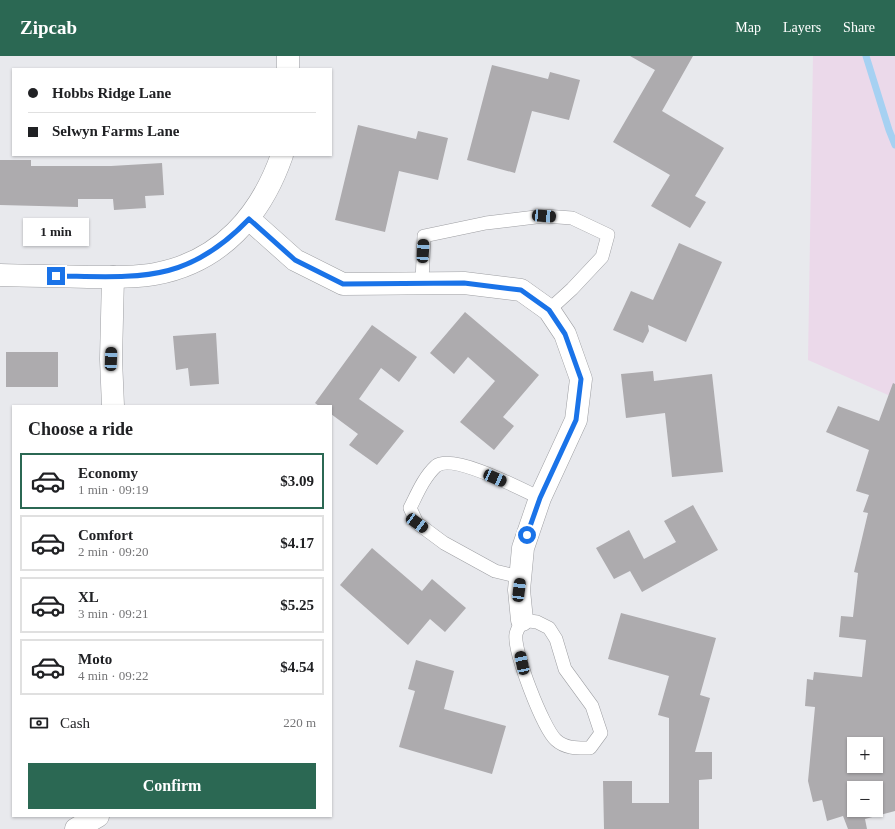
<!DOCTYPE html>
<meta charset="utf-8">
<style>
:root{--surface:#fff;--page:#f6f6f6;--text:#202124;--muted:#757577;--line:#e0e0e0;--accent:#2b6853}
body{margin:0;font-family:"Times New Roman",serif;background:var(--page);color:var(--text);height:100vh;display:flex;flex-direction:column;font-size:15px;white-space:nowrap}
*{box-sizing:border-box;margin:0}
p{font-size:13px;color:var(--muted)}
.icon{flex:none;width:22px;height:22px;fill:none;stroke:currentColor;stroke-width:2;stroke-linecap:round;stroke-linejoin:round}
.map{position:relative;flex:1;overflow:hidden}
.drawer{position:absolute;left:12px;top:349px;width:320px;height:412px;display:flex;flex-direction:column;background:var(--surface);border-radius:0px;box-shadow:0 1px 3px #0004}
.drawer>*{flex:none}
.top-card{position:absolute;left:12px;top:12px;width:320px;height:88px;border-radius:0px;box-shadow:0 1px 3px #0004;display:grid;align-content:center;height:88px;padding:0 16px;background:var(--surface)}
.buttons{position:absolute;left:847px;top:681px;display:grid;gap:8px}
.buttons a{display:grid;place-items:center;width:36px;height:36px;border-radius:0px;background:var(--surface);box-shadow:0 1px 3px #0004;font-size:20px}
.end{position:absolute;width:18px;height:18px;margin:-9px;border:5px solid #1a73e8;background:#fff;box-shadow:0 0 0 2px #fff}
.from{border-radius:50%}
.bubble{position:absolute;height:28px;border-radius:0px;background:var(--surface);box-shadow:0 1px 3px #0004;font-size:13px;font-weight:600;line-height:28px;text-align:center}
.car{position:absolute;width:12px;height:24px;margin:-12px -6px;border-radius:5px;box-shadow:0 0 3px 1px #0007;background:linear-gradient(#222 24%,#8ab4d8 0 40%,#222 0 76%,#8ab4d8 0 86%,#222 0)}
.top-card b{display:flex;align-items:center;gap:14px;height:38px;font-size:15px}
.top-card b+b{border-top:1px solid var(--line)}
.top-card i{width:10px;height:10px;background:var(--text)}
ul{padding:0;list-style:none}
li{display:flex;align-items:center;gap:12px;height:56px;margin:0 8px 6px;padding:0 8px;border:2px solid var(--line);border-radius:0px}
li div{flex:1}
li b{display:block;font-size:15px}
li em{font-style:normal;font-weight:600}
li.on{border-color:var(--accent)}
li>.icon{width:36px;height:36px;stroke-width:1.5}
h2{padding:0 16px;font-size:18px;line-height:48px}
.pay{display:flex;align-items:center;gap:10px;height:44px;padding:0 16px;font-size:15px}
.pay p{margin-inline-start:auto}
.primary-button{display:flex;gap:8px;margin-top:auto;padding:8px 16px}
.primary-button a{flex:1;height:46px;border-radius:0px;background:var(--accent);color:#fff;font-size:16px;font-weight:600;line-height:46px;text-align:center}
header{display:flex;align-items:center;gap:24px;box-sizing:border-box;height:56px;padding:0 20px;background:var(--accent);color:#fff}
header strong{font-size:19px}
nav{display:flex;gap:22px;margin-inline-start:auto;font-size:14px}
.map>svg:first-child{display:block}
</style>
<header>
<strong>Zipcab</strong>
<nav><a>Map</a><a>Layers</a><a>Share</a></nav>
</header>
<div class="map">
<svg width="895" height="773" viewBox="0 0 895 773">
<rect width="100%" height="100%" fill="#e8e9ed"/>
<path fill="#ebd9ea" d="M813 0H895V342L808 304Z"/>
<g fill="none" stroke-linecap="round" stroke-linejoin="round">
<path stroke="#a6d1f2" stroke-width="7" d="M866 0 889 74 895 89"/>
</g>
<g fill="#adabae" fill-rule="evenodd">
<path d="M630 0H693L662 55 724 92 695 140 706 146 690 172 651 150 670 119 613 86 655 14Z"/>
<path d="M492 9 548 23 550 16 580 24 569 64 532 55 515 117 467 104Z"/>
<path d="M358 69 416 83 418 75 448 82 438 124 399 115 385 176 335 164Z"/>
<path d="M0 104H31V110H111L162 107 164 139 145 140 146 152 114 154 113 143H78V151L0 149Z"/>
<path d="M679 187 722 206 686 286 648 269 649 275 643 287 613 274 631 235 653 244Z"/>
<path d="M465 256 539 319 503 361 514 370 494 394 460 366 495 325 468 301 454 318 430 297Z"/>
<path d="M372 269 417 301 399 326 381 312 359 343 404 375 377 409 349 389 358 378 331 358V350H319L315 347Z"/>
<path d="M216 277 219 328 190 330 188 312 176 314 173 280Z"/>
<rect x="6" y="296" width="52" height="35"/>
<path d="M653 315 654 325 712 318 723 416 672 421 665 357 626 362 621 318Z"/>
<path d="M893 327 895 328V755L865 763 867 773H848L843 760 827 765 822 744 813 746 808 725 815 651 805 650 807 623 813 624 814 616 862 621 866 584 839 581 841 560 853 561 858 517 854 516 868 457 863 456 869 439 856 435 869 394 826 376 838 350 879 365ZM854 688H876V710H854ZM854 732H876V754H854Z"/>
<path d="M693 449 718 494 642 536 630 515 614 523 596 492 629 474 644 503 676 486 664 465Z"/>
<path d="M372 492 422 535 432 523 466 552 445 576 430 563 408 589 340 529Z"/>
<path d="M621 557 716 582 700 639 710 642 695 696H712V723L699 724V773H604L603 725H632V747H669V662L658 659 669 620 608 603Z"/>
<path d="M416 604 454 615 444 653 506 670 492 718 399 691 415 635 408 633Z"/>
</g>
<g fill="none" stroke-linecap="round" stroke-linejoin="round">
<g stroke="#9e9fa3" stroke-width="14">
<g id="lane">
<path d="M422 226 424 180 486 167 544 160 572 162 608 179 602 201 572 233 549 254"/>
<path d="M520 521 495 515 444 487 417 467 410 452C417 438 424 421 436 410 453 397 521 433 540 442"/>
<path d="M522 564 537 566 549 572 556 583 565 613 592 650 601 677 590 692C578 692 566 693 556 684 543 672 513 595 516 578 517 574 520 569 522 564Z"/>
</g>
</g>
<g stroke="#9e9fa3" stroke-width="23">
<g id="street">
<path d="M288 13V0"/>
<path d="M249 163 295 204 343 228 464 227 521 234 549 254 565 278 581 323 576 364 540 442 523 492 519 534 522 564"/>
<path d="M0 219C29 220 59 220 88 221 111 221 133 222 155 218 221 206 261 159 282 99"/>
<path d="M113 221 111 303 113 350"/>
<path d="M76 773 98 760"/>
</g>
</g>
<use href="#lane" stroke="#fff" stroke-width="13"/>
<use href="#street" stroke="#fff" stroke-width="22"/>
</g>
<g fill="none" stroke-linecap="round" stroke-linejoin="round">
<path stroke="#1a73e8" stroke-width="5" d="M56 220C140 221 187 228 249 163L295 204 343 228 464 227 521 234 549 254 565 278 581 323 576 364 540 442 527 479"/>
</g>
</svg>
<div class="buttons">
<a>+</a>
<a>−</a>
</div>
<i class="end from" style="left:527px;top:479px"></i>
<i class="end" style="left:56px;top:220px"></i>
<div class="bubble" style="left:23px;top:162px;width:66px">1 min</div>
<i class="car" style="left:544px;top:160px;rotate:94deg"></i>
<i class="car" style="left:423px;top:195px;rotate:3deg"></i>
<i class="car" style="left:111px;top:303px;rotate:2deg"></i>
<i class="car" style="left:495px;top:422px;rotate:114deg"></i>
<i class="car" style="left:417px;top:467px;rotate:126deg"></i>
<i class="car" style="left:519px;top:534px;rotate:7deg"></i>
<i class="car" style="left:522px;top:607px;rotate:348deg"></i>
<div class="top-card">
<b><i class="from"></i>Hobbs Ridge Lane</b>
<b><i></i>Selwyn Farms Lane</b>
</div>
<section class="drawer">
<h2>Choose a ride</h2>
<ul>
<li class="on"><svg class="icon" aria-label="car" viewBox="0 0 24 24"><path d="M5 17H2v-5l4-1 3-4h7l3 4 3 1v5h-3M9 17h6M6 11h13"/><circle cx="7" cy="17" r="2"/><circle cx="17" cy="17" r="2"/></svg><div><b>Economy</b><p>1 min · 09:19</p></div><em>$3.09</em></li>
<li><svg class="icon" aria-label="car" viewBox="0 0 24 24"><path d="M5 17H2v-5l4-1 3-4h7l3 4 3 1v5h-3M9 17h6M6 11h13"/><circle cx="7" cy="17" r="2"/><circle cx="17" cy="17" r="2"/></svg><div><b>Comfort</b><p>2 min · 09:20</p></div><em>$4.17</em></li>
<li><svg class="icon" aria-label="car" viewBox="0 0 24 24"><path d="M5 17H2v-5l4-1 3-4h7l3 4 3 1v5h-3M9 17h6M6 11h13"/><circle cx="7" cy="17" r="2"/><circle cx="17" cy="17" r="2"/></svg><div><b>XL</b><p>3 min · 09:21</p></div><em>$5.25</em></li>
<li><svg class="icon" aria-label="car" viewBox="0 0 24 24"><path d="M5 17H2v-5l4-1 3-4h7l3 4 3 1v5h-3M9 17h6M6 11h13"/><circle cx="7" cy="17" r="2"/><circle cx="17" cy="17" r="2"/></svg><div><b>Moto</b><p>4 min · 09:22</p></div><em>$4.54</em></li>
</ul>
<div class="pay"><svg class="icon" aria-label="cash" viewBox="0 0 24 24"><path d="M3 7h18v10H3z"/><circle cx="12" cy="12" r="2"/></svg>Cash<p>220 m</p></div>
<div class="primary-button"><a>Confirm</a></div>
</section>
</div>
